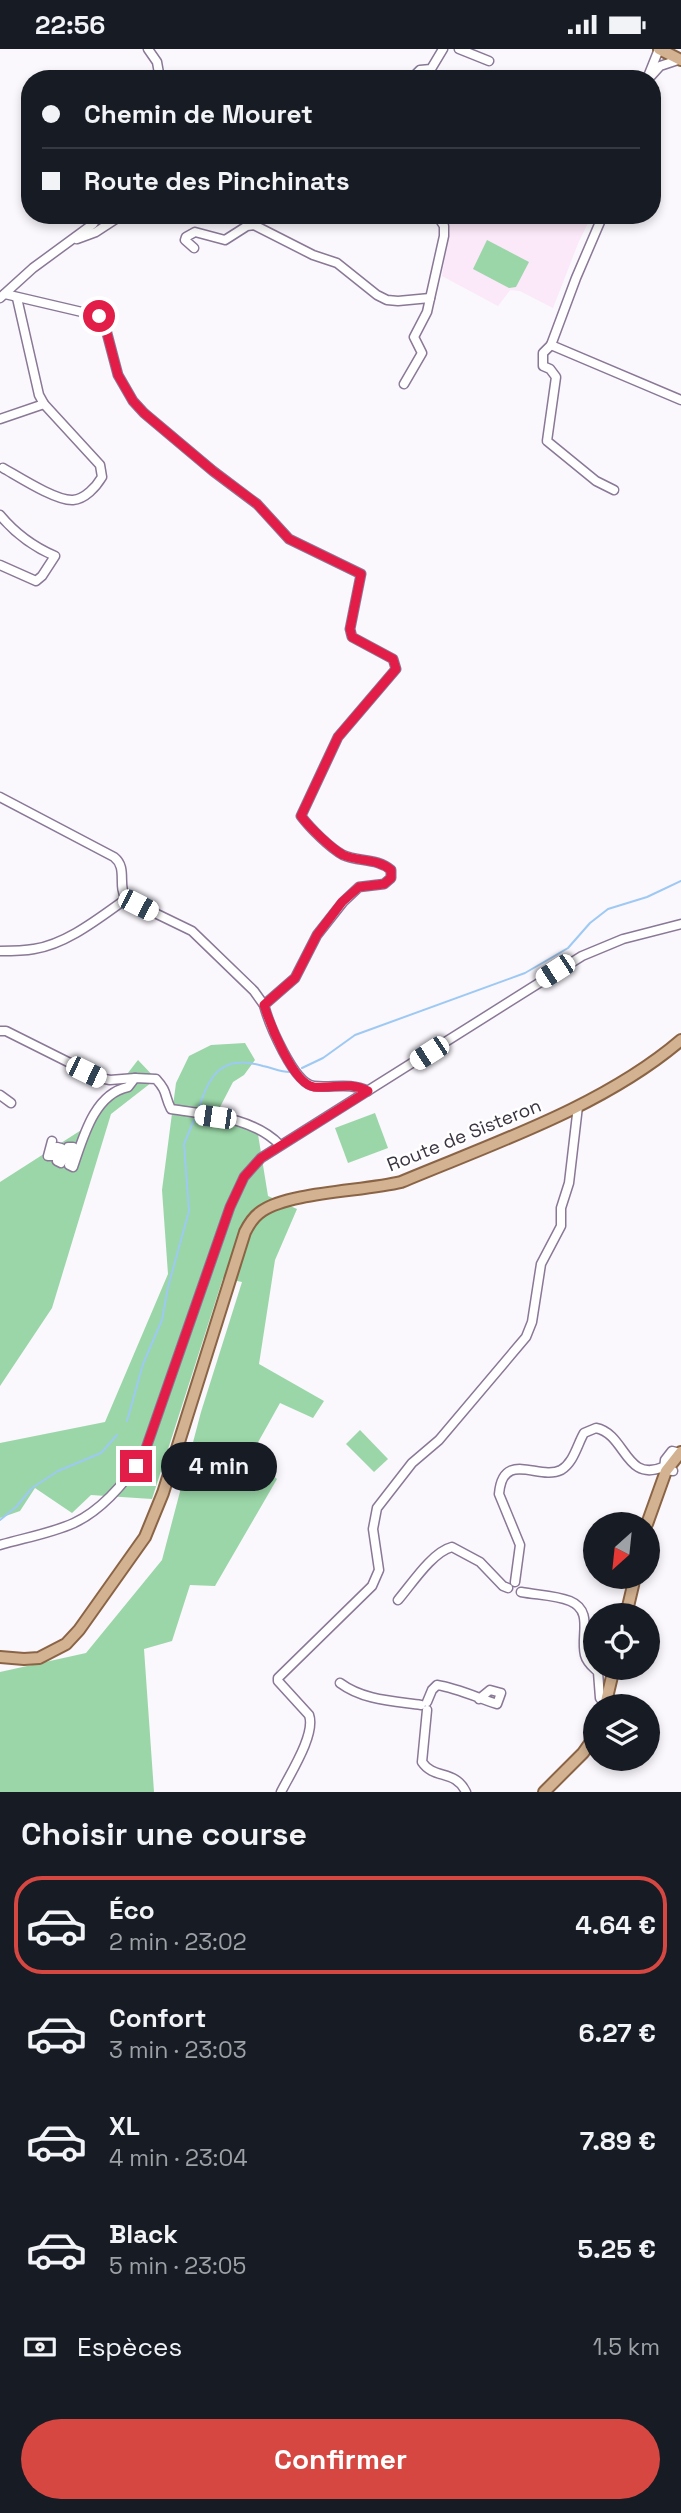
<!DOCTYPE html>
<html lang="fr">
<meta charset="utf-8">
<style>
:root{--surface:#171b24;--page:#242831;--text:#f1f3f6;--muted:#9ea1a6;--line:#363941;--accent:#d64742}
body{margin:0;font-family:"Space Grotesk",sans-serif;background:var(--page);color:var(--text);height:100vh;display:flex;flex-direction:column;font-size:26px;white-space:nowrap}
*{box-sizing:border-box;margin:0}
p{font-size:23px;color:var(--muted)}
.icon{flex:none;width:38px;height:38px;fill:none;stroke:currentColor;stroke-width:2;stroke-linecap:round;stroke-linejoin:round}
.map{position:relative;height:1743px;overflow:hidden}
.side{display:flex;flex-direction:column;background:var(--surface);flex:1}
.side>*{flex:none}
.banner{position:absolute;left:21px;top:21px;width:640px;height:154px;border-radius:28px;box-shadow:0 4px 10px #0003;display:grid;align-content:center;height:154px;padding:0 21px;background:var(--surface)}
.needle{width:46px;rotate:207deg}
.fabs{position:absolute;left:583px;top:1463px;display:grid;gap:14px}
.fabs a{display:grid;place-items:center;width:77px;height:77px;border-radius:50%;background:var(--surface);box-shadow:0 4px 10px #0003;font-size:35px}
.end{position:absolute;width:32px;height:32px;margin:-16px;border:9px solid #e11d48;background:#fff;box-shadow:0 0 0 4px #fff}
.from{border-radius:50%}
.bubble{position:absolute;height:49px;border-radius:24px;background:var(--surface);box-shadow:0 4px 10px #0003;font-size:23px;font-weight:600;line-height:49px;text-align:center}
.car{position:absolute;width:21px;height:42px;margin:-21px -10px;border-radius:9px;box-shadow:0 0 5px 2px #0007;background:linear-gradient(#fff 24%,#345 0 40%,#fff 0 76%,#345 0 86%,#fff 0)}
.banner b{display:flex;align-items:center;gap:24px;height:66px;font-size:26px}
.banner b+b{border-top:2px solid var(--line)}
.banner i{width:18px;height:18px;background:var(--text)}
ul{padding:0;list-style:none}
li{display:flex;align-items:center;gap:21px;height:98px;margin:0 14px 10px;padding:0 7px;border:4px solid transparent;border-radius:28px}
li div{flex:1}
li b{display:block;font-size:26px}
li em{font-style:normal;font-weight:600}
li.selected{border-color:var(--accent)}
li>.icon{width:63px;height:63px;stroke-width:1.5}
h2{padding:0 21px;font-size:32px;line-height:84px}
.pay{display:flex;align-items:center;gap:18px;height:77px;padding:0 21px;font-size:26px}
.pay p{margin-inline-start:auto}
.primary-button{display:flex;gap:14px;margin-top:auto;padding:14px 21px}
.primary-button a{flex:1;height:80px;border-radius:42px;background:var(--accent);color:#fff;font-size:28px;font-weight:600;line-height:80px;text-align:center}
.status{display:flex;justify-content:space-between;align-items:center;height:49px;padding:0 35px;background:var(--surface);direction:ltr}
.status svg{height:19px;fill:currentColor}
.map>svg:first-child{display:block}
</style>
<div class="status"><b>22:56</b><svg viewBox="0 0 49 12"><path d="M0 12V9h3v3zM5 12V6h3v6zM10 12V3h3v9zM15 12V0h3v12zM26 1h20v11H26zM47 4h2v5h-2z"/></svg></div>
<div class="map">
<svg width="681" height="1743" viewBox="0 0 681 1743">
<rect width="100%" height="100%" fill="#faf7fd"/>
<path fill="#fbe8f8" d="M451 166H592L579 192 553 259 520 242 510 241 498 257 442 227Z"/>
<g fill="#9ad6a7">
<path d="M487 191 529 213 516 238 509 239 473 220Z"/>
<path d="M245 994 255 1011 244 1026 233 1033 219 1060 231 1068 256 1073 268 1147 297 1160 275 1211 259 1315 324 1352 313 1369 280 1354 251 1406 277 1430 215 1537 190 1536 172 1592 144 1600 154 1743H0V1623L86 1604 162 1511 201 1363 242 1233 223 1229 152 1450 91 1446 72 1464 35 1439 20 1462 0 1469V1394L105 1373 168 1225 162 1141 176 1034 189 1007 211 996Z"/>
<path d="M138 1011 156 1030 111 1065 52 1259 0 1337V1133L86 1078Z"/>
<path d="M375 1064 388 1099 348 1114 335 1079Z"/>
<path d="M360 1381 388 1410 374 1423 346 1395Z"/>
</g>
<g fill="none" stroke-linecap="round" stroke-linejoin="round">
<g stroke="#9dc9f3" stroke-width="2">
<path d="M302 1019 323 1009 355 986 525 924 568 899 590 874 608 860 647 848 681 832"/>
<path d="M199 1059C209 1025 223 1005 263 1017 273 1019 280 1023 290 1023"/>
<path d="M127 1372 143 1315 162 1271 168 1238 189 1162 184 1095 194 1071"/>
<path d="M0 1471 16 1458 32 1439 58 1422 101 1404 117 1386"/>
</g>
<g stroke="#897896" stroke-width="11">
<g id="minor">
<path d="M148 0 157 13 160 30"/>
<path d="M459 0 489 12"/>
<path d="M651 27 660 17 678 11"/>
<path d="M411 30 420 21 431 20 443 0"/>
<path d="M647 30 659 0H663"/>
<path d="M603 166 576 229 551 296 681 351"/>
<path d="M77 190 96 183 122 166"/>
<path d="M194 199 185 191 186 188 195 183 225 191 247 177 254 176 313 206 337 214 377 246 387 251 398 252 430 249"/>
<path d="M5 245 99 267 104 273 118 326 133 352 144 364 213 422 257 455 289 490 361 525 350 580 352 588 393 610 396 620 338 688 301 767C310 779 330 799 343 806 359 813 377 809 391 821V829L384 835 359 838 343 853 317 886 295 929 264 956C269 975 294 1035 314 1037 334 1039 349 1033 368 1042"/>
<path d="M0 249 33 219 93 175 99 166"/>
<path d="M551 296 543 304V317L550 320 556 328 547 392 596 432 614 441"/>
<path d="M404 335 422 304 414 288 427 263 444 187V177L437 166"/>
<path d="M0 370 44 355"/>
<path d="M3 419C19 428 56 452 73 451 85 450 96 438 102 428L100 416 44 355 39 346 17 249"/>
<path d="M0 466C15 484 34 498 55 507L42 527 36 532 0 516"/>
<path d="M0 748 114 808C128 819 117 836 126 850L192 882 254 942 264 956"/>
<path d="M0 902C11 902 23 902 34 900 67 895 99 869 126 850"/>
<path d="M0 982H6L100 1029 110 1031 135 1029"/>
<path d="M0 1046 11 1054"/>
<path d="M52 1092 48 1107H53L57 1098 61 1099 57 1112 61 1114 68 1098H73L69 1116 73 1118C83 1089 94 1045 128 1038L135 1029 156 1030C168 1043 164 1046 171 1060 208 1066 253 1068 280 1096"/>
<path d="M673 1422 664 1421 665 1411 672 1402 680 1404 681 1407"/>
<path d="M0 1496C24 1489 52 1484 74 1474 104 1460 127 1431 144 1405L230 1158 244 1128 261 1109 582 907 623 890 681 875"/>
<path d="M515 1533 520 1496 499 1445C503 1400 539 1432 561 1421 574 1413 577 1396 584 1384L596 1379C626 1385 625 1434 663 1418"/>
<path d="M521 1543C537 1546 555 1546 570 1552 594 1562 580 1587 585 1606 587 1614 593 1618 598 1623L600 1649 606 1657"/>
<path d="M398 1551C411 1536 432 1503 452 1498L480 1513 503 1537 508 1539"/>
<path d="M340 1634C363 1651 392 1652 421 1656"/>
<path d="M427 1653 432 1641 437 1636C457 1639 478 1649 497 1655L501 1644 490 1641 479 1650"/>
<path d="M427 1661 422 1713C434 1731 455 1720 466 1743"/>
<path d="M281 1743C290 1725 316 1685 309 1666L278 1632V1629L372 1537 379 1521 373 1480 377 1459 412 1414 439 1391 526 1288 532 1273 541 1215 561 1177V1159L569 1134 578 1057"/>
</g>
</g>
<g stroke="#8a6445" stroke-width="14">
<g id="major">
<path d="M659 0 681 11"/>
<path d="M647 1475 666 1422 681 1403"/>
<path d="M626 1566 635 1528"/>
<path d="M0 1608 24 1610 39 1609 66 1595 79 1581 145 1488 163 1444 245 1183C249 1175 254 1167 262 1162 289 1143 365 1142 401 1133 494 1094 604 1057 681 991"/>
<path d="M605 1657 614 1619"/>
<path d="M544 1743 583 1704 595 1687"/>
</g>
</g>
<use href="#minor" stroke="#fff" stroke-width="8"/>
<use href="#major" stroke="#d2b291" stroke-width="10"/>
</g>
<g fill="none" stroke-linecap="round" stroke-linejoin="round">
<path stroke="#e11d48" stroke-width="9" d="M99 267 104 273 118 326 133 352 144 364 213 422 257 455 289 490 361 525 350 580 352 588 393 610 396 620 338 688 301 767C310 779 331 799 343 806 359 813 377 809 391 821V829L384 835 359 838 342 853 317 886 295 929 264 956C270 975 293 1035 314 1038 334 1040 349 1032 368 1042L261 1109 244 1128 230 1158 144 1405 136 1417"/>
</g>
<g text-anchor="middle" dominant-baseline="central" stroke-width="5" stroke-linejoin="round" paint-order="stroke">
<g font-size="19" fill="#3b3441" stroke="#fff">
<text transform="translate(464 1086) rotate(-22)">Route de Sisteron</text>
</g>
</g>
</svg>
<div class="fabs">
<a><svg class="needle" viewBox="-14 -14 28 28"><path d="M0-13l5 13h-10z" fill="#e53935"/><path d="M0 13l5-13h-10z" fill="#9ea1a6"/></svg></a>
<a><svg class="icon" aria-label="locate" viewBox="0 0 24 24"><circle cx="12" cy="12" r="6"/><path d="M12 2v4M12 18v4M2 12h4M18 12h4"/></svg></a>
<a><svg class="icon" aria-label="layers" viewBox="0 0 24 24"><path d="M12 4l9 5-9 5-9-5zM3 14l9 5 9-5"/></svg></a>
</div>
<i class="end from" style="left:99px;top:267px"></i>
<i class="end" style="left:136px;top:1417px"></i>
<div class="bubble" style="left:161px;top:1393px;width:116px">4 min</div>
<i class="car" style="left:138px;top:856px;rotate:117deg"></i>
<i class="car" style="left:555px;top:922px;rotate:237deg"></i>
<i class="car" style="left:429px;top:1004px;rotate:237deg"></i>
<i class="car" style="left:86px;top:1023px;rotate:116deg"></i>
<i class="car" style="left:215px;top:1068px;rotate:278deg"></i>
<div class="banner">
<b><i class="from"></i>Chemin de Mouret</b>
<b><i></i>Route des Pinchinats</b>
</div>
</div>
<section class="side">
<h2>Choisir une course</h2>
<ul>
<li class="selected"><svg class="icon" aria-label="car" viewBox="0 0 24 24"><path d="M5 17H2v-5l4-1 3-4h7l3 4 3 1v5h-3M9 17h6M6 11h13"/><circle cx="7" cy="17" r="2"/><circle cx="17" cy="17" r="2"/></svg><div><b>Éco</b><p>2 min · 23:02</p></div><em>4.64 €</em></li>
<li><svg class="icon" aria-label="car" viewBox="0 0 24 24"><path d="M5 17H2v-5l4-1 3-4h7l3 4 3 1v5h-3M9 17h6M6 11h13"/><circle cx="7" cy="17" r="2"/><circle cx="17" cy="17" r="2"/></svg><div><b>Confort</b><p>3 min · 23:03</p></div><em>6.27 €</em></li>
<li><svg class="icon" aria-label="car" viewBox="0 0 24 24"><path d="M5 17H2v-5l4-1 3-4h7l3 4 3 1v5h-3M9 17h6M6 11h13"/><circle cx="7" cy="17" r="2"/><circle cx="17" cy="17" r="2"/></svg><div><b>XL</b><p>4 min · 23:04</p></div><em>7.89 €</em></li>
<li><svg class="icon" aria-label="car" viewBox="0 0 24 24"><path d="M5 17H2v-5l4-1 3-4h7l3 4 3 1v5h-3M9 17h6M6 11h13"/><circle cx="7" cy="17" r="2"/><circle cx="17" cy="17" r="2"/></svg><div><b>Black</b><p>5 min · 23:05</p></div><em>5.25 €</em></li>
</ul>
<div class="pay"><svg class="icon" aria-label="cash" viewBox="0 0 24 24"><path d="M3 7h18v10H3z"/><circle cx="12" cy="12" r="2"/></svg>Espèces<p>1.5 km</p></div>
<div class="primary-button"><a>Confirmer</a></div>
</section>
